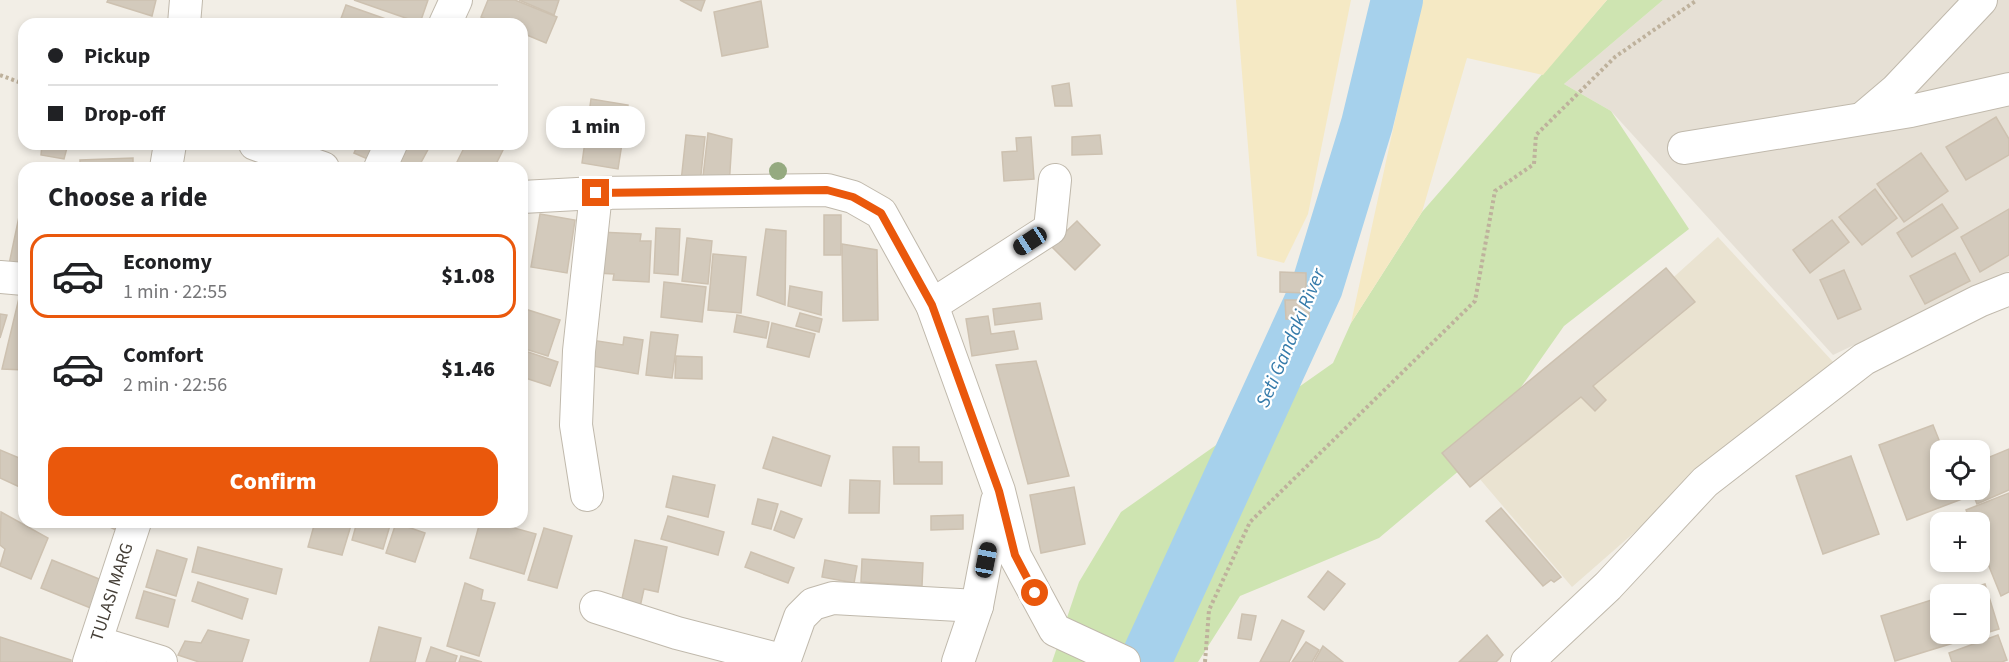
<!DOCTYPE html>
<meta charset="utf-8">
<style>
:root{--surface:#fff;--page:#f2f2f2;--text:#202124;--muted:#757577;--line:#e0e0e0;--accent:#ea580c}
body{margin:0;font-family:"Source Sans 3",sans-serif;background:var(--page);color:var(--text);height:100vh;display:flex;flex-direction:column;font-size:22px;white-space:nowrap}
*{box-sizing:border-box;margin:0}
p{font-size:20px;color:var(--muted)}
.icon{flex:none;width:33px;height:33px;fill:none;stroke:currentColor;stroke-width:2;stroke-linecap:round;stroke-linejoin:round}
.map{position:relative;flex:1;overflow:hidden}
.sheet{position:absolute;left:18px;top:162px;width:510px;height:366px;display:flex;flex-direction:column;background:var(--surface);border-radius:18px;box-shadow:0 3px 9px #0003}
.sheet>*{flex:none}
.banner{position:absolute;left:18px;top:18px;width:510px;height:132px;border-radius:18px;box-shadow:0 3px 9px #0003;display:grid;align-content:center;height:132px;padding:0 30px;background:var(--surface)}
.buttons{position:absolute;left:1930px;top:440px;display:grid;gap:12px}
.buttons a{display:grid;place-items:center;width:60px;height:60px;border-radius:12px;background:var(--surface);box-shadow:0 3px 9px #0003;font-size:30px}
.end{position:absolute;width:27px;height:27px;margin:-14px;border:8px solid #ea580c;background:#fff;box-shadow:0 0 0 3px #fff}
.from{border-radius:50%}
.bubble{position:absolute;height:42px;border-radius:18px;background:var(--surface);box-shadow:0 3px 9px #0003;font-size:20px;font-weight:800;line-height:42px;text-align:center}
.car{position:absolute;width:18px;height:36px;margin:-18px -9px;border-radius:8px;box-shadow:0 0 4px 2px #0007;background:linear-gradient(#222 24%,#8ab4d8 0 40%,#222 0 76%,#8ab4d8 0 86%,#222 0)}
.banner b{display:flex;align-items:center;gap:21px;height:57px;font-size:22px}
.banner b+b{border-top:2px solid var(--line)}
.banner i{width:15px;height:15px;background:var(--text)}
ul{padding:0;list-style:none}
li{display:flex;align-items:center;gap:18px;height:84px;margin:0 12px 9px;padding:0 18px;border:3px solid transparent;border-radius:18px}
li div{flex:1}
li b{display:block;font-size:22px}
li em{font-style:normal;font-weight:800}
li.current{border-color:var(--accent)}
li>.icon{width:54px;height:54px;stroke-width:1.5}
h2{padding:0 30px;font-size:27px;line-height:72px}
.primary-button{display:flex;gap:12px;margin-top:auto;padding:12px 30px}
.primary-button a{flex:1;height:69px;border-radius:18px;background:var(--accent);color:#fff;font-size:24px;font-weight:800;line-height:69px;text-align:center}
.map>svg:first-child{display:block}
</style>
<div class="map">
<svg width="2009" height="662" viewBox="0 0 2009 662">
<rect width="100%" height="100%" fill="#f2eee6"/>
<path fill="#e6e0d5" d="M1663 0H2009V271L1833 355 1611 111 1564 84Z"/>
<path fill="#eae3d1" d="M1718 237 1835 364 1700 475 1572 587 1467 464Z"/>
<path fill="#cee4b1" d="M1607 0H1663L1564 84 1611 111 1689 229 1564 326 1467 464 1379 538 1240 596 1198 662H1052L1079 582 1121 512 1333 363 1351 323 1422 212Z"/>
<g fill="#f5e9c4">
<path d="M1236 0H1351L1308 214 1284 263 1257 256Z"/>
<path d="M1421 0H1607L1543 75 1467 58 1422 212 1351 323Z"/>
</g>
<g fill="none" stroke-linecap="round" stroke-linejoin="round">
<path stroke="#a6d1ec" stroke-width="52" d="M1145 662 1317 287 1367 124 1397 0"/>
</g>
<g fill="#d3cabc" stroke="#cdc1b0" stroke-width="1.5">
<path d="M108 0H156L152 16 107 2Z"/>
<path d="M354 0H428L420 23Z"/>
<path d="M488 0H515L557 17 546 43 522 33V24H498L481 17Z"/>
<path d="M519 0H559L554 15Z"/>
<path d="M680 0H705L701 11Z"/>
<path d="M761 1 768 47 722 56 714 12Z"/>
<path d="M346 5 400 24H339Z"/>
<path d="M1069 83 1072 106H1055L1052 86Z"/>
<path d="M591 99 628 105 618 169 582 163Z"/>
<path d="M1996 117 2009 139V155L1966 180 1946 147Z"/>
<path d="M708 133 732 139 729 187 702 185Z"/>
<path d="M686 135 705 137 700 184 681 182Z"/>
<path d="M1100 135 1102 154 1072 155V137Z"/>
<path d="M1031 137 1034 179 1004 181 1002 152 1017 151 1016 138Z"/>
<path d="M42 144H68L64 159 41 155Z"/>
<path d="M358 144H385L377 163 354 153Z"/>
<path d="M398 144H431L418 168H385Z"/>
<path d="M466 144H506L494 168H454Z"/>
<path d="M1921 153 1948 191 1904 222 1877 184Z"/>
<path d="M133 158V168H80V160Z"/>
<path d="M1875 189 1897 218 1862 245 1839 217Z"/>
<path d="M1942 204 1958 228 1912 257 1897 233Z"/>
<path d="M2009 209V255L1980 272 1961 237Z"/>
<path d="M20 212 24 213V269H8Z"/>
<path d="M540 214 575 220 567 273 531 267Z"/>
<rect x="824" y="215" width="17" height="40"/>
<path d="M1832 220 1849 242 1810 273 1793 250Z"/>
<path d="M1077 221 1100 245 1075 270 1051 246Z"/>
<path d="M656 228 680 229 678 275 654 273Z"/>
<path d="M766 229 786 231 785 305 757 295Z"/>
<path d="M599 232 641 234 640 241H651L649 282 613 280 614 274 597 273Z"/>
<path d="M687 238 712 241 708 284 682 281Z"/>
<path d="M842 244 877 250 878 320 843 321Z"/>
<path d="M1955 253 1970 281 1925 304 1910 276Z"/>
<path d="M713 254 746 257 741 313 708 310Z"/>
<path d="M1666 268 1695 302 1593 386 1606 400 1595 411 1581 397 1470 487 1442 453Z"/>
<path d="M1844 270 1861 309 1838 319 1820 280Z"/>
<path d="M1280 272 1306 273V293L1280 292Z"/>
<path d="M664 282 706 287 702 322 661 317Z"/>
<path d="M790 286 822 292 821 315 788 306Z"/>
<path d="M19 298H24V370L2 369Z"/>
<path d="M1285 300H1309V319H1286Z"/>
<path d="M1040 303 1042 319 995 325 993 309Z"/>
<path d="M522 308 560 320 548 356 522 348Z"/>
<path d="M800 313 822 319 819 332 796 326Z"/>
<path d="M0 314 7 315 0 338Z"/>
<path d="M737 315 769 322 766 338 734 332Z"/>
<path d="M988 316 991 334 1014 331 1018 349 972 356 966 319Z"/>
<path d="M772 323 815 334 809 357 767 347Z"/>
<path d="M651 332 678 335 672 378 646 375Z"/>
<path d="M624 337 643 340 638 374 581 364 585 339 623 345Z"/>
<path d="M522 350 558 362 550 386 522 377Z"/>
<path d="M676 356 702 357V379L675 378Z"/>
<path d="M1036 361 1069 476 1028 484 996 365Z"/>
<path d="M1933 425 1943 450H1941V489H1958L1962 499 1907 520 1879 445Z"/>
<path d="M773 437 830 456 821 486 763 468Z"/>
<path d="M893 447H919V462H942V484H894Z"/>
<path d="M2009 449V490L1977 504 1971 489H1980V461Z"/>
<path d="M0 450 24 460V489L0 478Z"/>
<path d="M1851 456 1879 534 1823 554 1796 476Z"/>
<path d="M673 476 715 485 708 517 666 507Z"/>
<path d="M850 480 880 481 879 513H849Z"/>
<path d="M1074 487 1085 544 1041 553 1030 495Z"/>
<path d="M2009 493V592L2001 596 1980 544V522H1971L1966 510Z"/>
<path d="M758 499 778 504 771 529 752 524Z"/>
<path d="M1501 508 1561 577 1554 582 1551 580 1543 586 1486 521Z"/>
<path d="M781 511 802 519 794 538 774 530Z"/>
<path d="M1 512 48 538 31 579 0 566 5 549 0 545Z"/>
<path d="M963 515V529L931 530V516Z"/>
<path d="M668 516 724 532 718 555 661 539Z"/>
<path d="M99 522H119L116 530Z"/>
<path d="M315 522H352L342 555 308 547Z"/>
<path d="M357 522H391L383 549 352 540Z"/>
<path d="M480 522H493L536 534 524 574 470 558Z"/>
<path d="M396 523 425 533 415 562 386 553Z"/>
<path d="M544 528 572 536 557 588 528 580Z"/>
<path d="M635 540 667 547 658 592 644 589 640 607 621 603Z"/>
<path d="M198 547 282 569 276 594 192 572Z"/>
<path d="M157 550 187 559 176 596 146 587Z"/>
<path d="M751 552 794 568 788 583 745 567Z"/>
<path d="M862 559 923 563 922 586 861 582Z"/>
<path d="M52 560 104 581 93 609 41 588Z"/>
<path d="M825 560 857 566 854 583 822 577Z"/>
<path d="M1328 571 1345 584 1324 610 1308 597Z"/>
<path d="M198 582 248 599 242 619 192 601Z"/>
<path d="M465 583 483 590 481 600 495 603 479 656 447 646Z"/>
<path d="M1985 584 1999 629 1895 661 1881 616 1941 597V633H1980V594H1952Z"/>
<path d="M144 591 175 600 168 627 136 618Z"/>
<path d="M1242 614 1256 616 1251 640 1238 638Z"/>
<path d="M1282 620 1304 631 1289 662H1260Z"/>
<path d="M379 627 421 638 415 662H370Z"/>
<path d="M208 630 249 640 242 662H199L178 655 185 641 201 643Z"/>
<path d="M1487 635 1503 655 1496 662H1459Z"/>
<path d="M1998 635 2007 660 2002 662H1952L1949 653Z"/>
<path d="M0 637 71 660V662H0Z"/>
<path d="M1306 642 1319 650 1312 662H1292Z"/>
<path d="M1323 646 1343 662H1314Z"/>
<path d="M431 647 457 656 455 662H426Z"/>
<path d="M461 656 482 662H459Z"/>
</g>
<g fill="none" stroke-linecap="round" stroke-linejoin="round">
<g stroke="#c0b9ac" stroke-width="34">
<g id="minor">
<path d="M184 24 186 0"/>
<path d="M445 24 456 0"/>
<path d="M1863 118 1896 90 1981 0"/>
<path d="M255 144 323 168"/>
<path d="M1684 148 1911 111 2009 89"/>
<path d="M166 168 170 144"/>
<path d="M380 168 391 144"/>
<path d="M522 197 596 193 827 190 853 197 881 213 932 305 999 491 1015 556 1055 630 1124 662"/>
<path d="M0 277 24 279"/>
<path d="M932 305 1050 229 1055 180"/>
<path d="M587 495 576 425 579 351 596 193"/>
<path d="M596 607 677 633 785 661"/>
<path d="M96 642 161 662"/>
<path d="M89 662 135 522"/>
<path d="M784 662 800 617 813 604 833 598 977 606 997 501"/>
<path d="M958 662 977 606"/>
<path d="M1527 662 1608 586 1705 482 1864 359 1979 301 2009 289"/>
</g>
</g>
<g stroke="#beb19c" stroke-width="4" stroke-dasharray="3 3" stroke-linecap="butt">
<path d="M0 75 24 84"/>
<path d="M1205 662 1209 610 1250 522 1475 301 1495 191 1534 164 1536 135 1615 57 1697 0"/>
</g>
<use href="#minor" stroke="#fff" stroke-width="32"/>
</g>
<circle fill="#95aa80" cx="778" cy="171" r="9"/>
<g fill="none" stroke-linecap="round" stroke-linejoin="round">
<path stroke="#ea580c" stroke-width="8" d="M596 193 827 190 853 197 881 213 932 305 999 491 1015 555 1035 593"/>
</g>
<g text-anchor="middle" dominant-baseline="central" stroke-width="4.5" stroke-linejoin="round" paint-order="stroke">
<g font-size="18" fill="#443e36" stroke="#fff">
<text transform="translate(112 592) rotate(-72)">TULASI MARG</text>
</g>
<g font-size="20" font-style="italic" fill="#357baa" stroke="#fff">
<text transform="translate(1291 338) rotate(-67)">Seti Gandaki River</text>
</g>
</g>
</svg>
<div class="buttons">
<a><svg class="icon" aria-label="locate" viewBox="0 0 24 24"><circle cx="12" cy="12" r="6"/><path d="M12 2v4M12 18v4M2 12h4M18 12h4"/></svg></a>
<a>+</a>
<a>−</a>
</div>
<i class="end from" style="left:1035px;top:593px"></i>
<i class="end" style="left:596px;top:193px"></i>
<div class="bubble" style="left:546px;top:106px;width:99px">1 min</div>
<i class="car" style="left:1030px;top:241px;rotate:237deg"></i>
<i class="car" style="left:986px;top:560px;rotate:11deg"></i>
<div class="banner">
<b><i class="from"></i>Pickup</b>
<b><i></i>Drop-off</b>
</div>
<section class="sheet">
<h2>Choose a ride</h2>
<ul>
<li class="current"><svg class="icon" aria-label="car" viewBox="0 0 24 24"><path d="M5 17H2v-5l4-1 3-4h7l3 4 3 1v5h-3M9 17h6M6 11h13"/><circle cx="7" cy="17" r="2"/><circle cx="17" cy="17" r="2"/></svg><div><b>Economy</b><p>1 min · 22:55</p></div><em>$1.08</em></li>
<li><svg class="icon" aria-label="car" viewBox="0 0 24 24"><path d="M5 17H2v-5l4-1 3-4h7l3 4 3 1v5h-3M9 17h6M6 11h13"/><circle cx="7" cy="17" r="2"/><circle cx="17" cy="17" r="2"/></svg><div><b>Comfort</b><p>2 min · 22:56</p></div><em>$1.46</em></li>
</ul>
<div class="primary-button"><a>Confirm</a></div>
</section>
</div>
